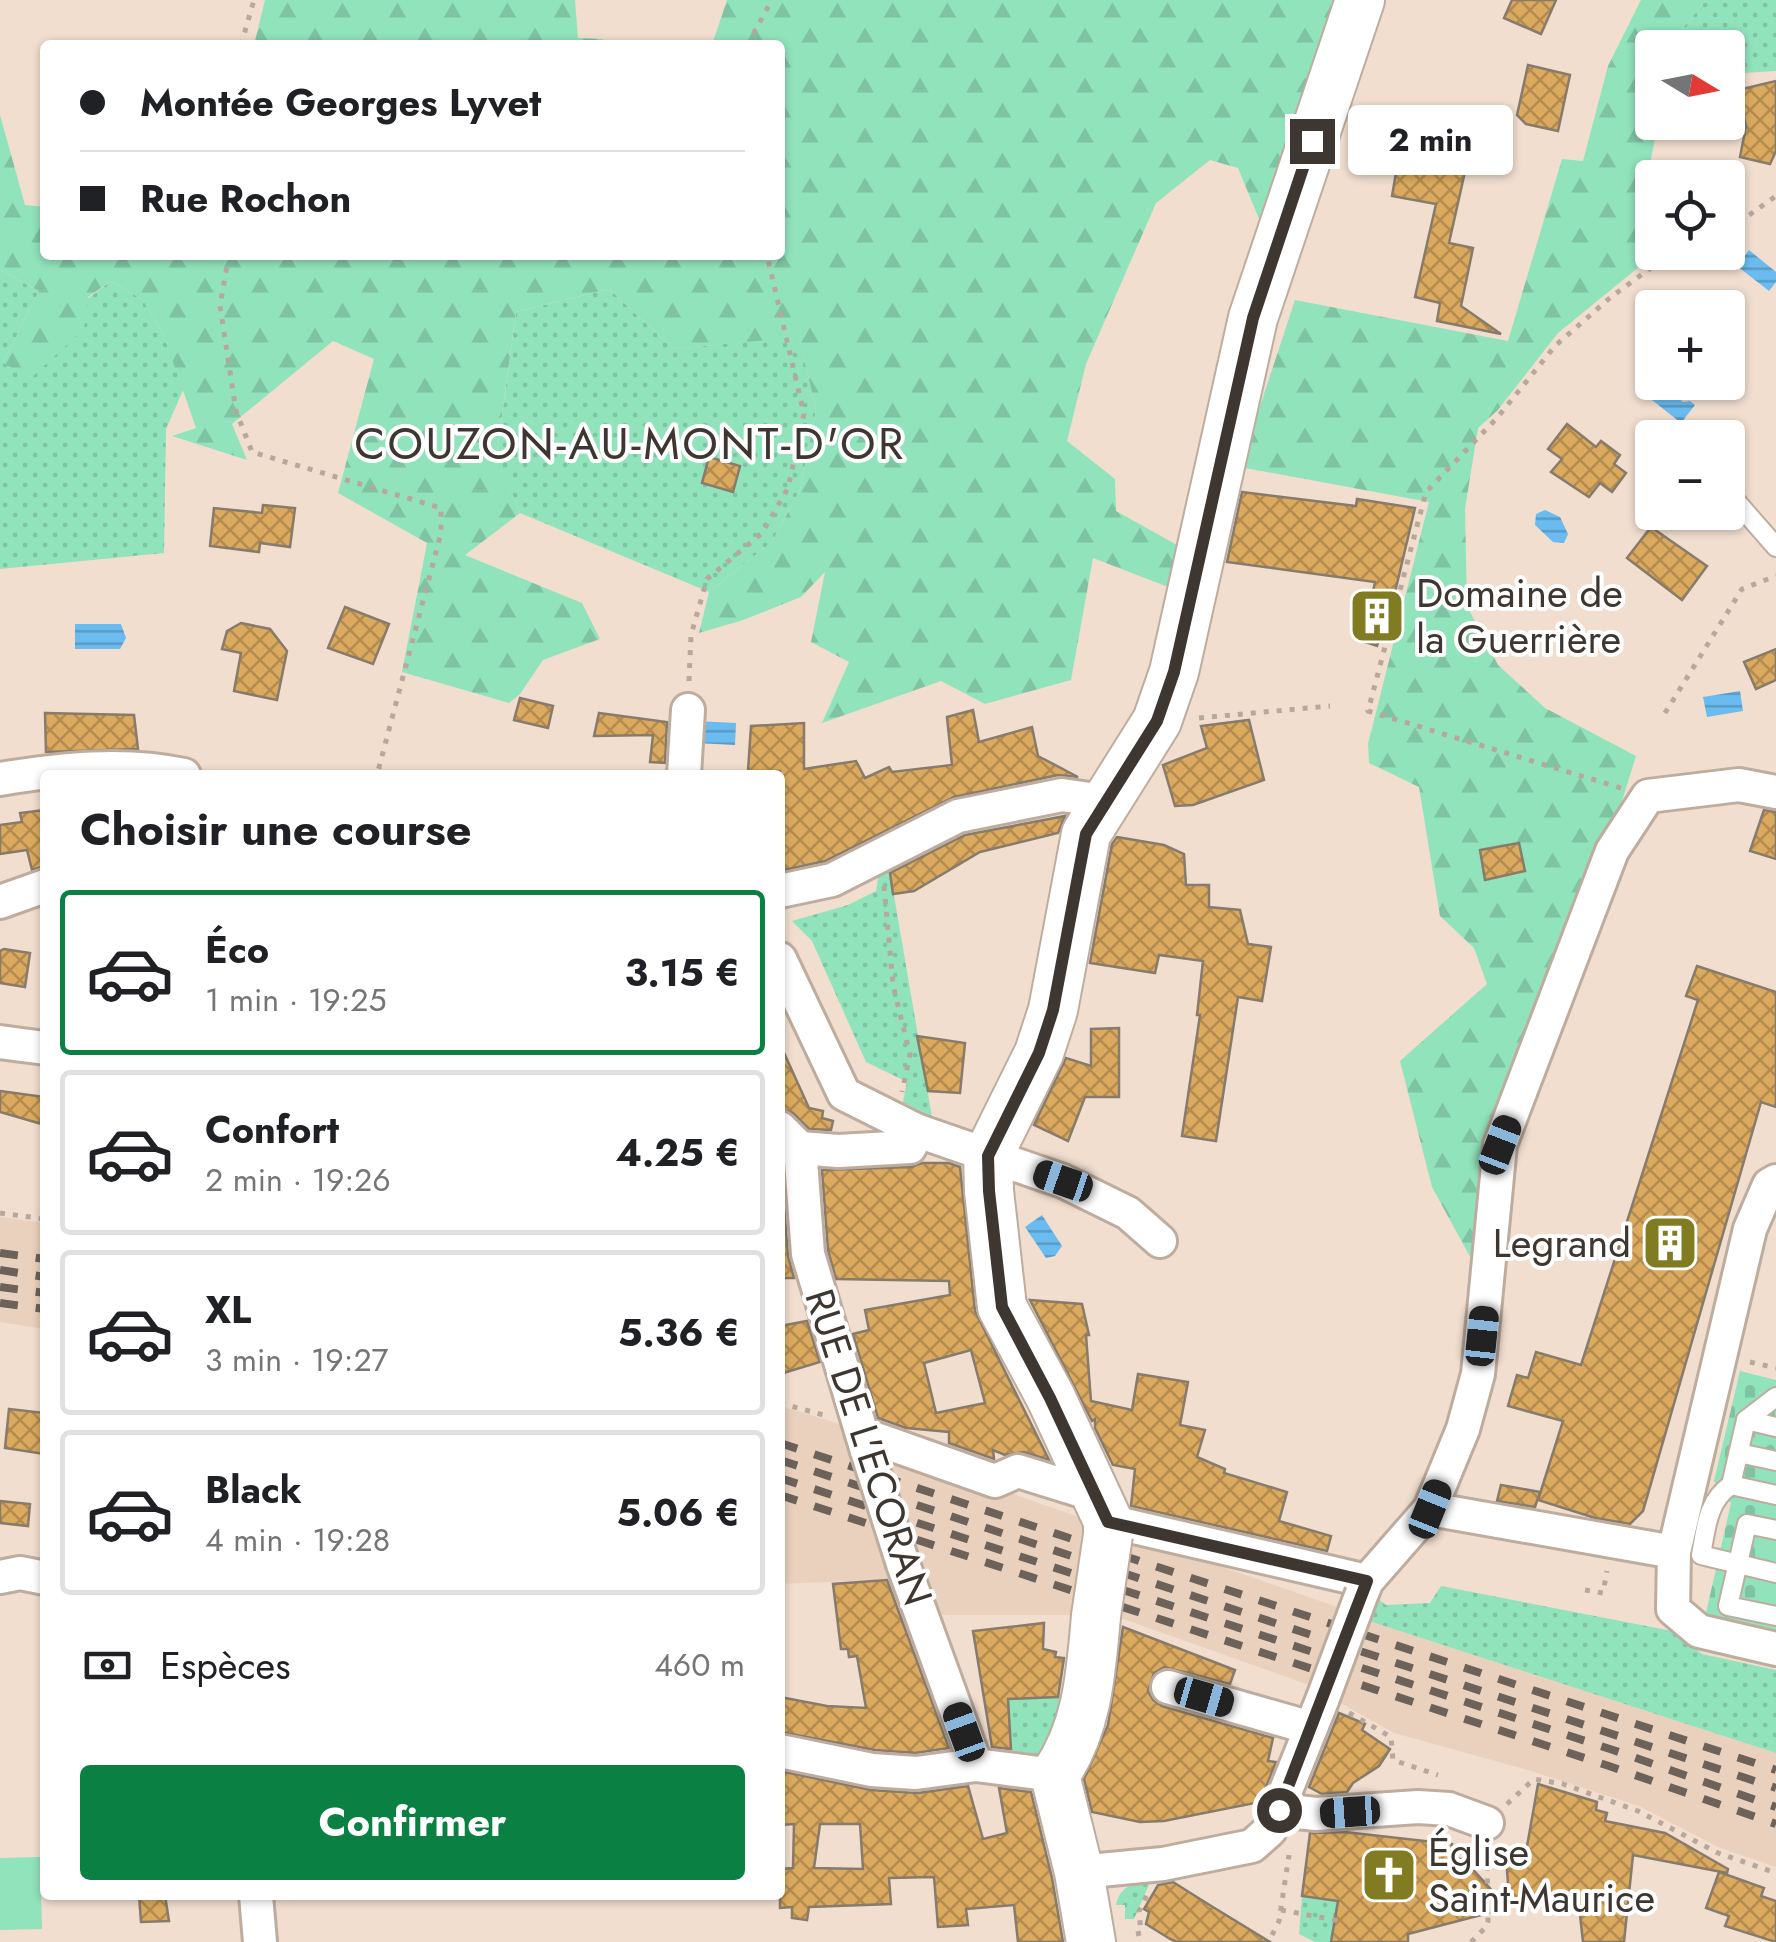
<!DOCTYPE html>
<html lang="fr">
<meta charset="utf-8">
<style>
:root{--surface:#fff;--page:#f6f6f6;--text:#202124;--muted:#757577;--line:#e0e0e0;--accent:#0b8043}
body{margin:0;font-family:Jost,sans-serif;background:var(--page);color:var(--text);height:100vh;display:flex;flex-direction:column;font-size:38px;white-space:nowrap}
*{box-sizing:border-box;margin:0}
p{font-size:32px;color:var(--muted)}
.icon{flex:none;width:55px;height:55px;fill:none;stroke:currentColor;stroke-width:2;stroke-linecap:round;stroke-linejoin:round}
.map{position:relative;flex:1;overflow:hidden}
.sheet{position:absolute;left:40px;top:770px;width:745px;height:1130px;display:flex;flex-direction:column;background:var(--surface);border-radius:10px;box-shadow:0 2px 8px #0004}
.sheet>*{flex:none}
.hud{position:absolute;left:40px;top:40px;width:745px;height:220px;border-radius:10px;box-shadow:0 2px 8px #0004;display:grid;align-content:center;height:220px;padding:0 40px;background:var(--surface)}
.needle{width:65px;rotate:100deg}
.tools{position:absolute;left:1635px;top:30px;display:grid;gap:20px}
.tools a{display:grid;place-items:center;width:110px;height:110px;border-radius:10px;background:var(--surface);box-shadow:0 2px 8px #0004;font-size:50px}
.end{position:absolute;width:45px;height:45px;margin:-22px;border:12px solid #3e3731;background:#fff;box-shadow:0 0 0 5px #fff}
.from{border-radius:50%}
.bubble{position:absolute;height:70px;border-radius:10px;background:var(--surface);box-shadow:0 2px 8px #0004;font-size:32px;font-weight:700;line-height:70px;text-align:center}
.car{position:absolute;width:30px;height:60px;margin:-30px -15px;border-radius:12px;box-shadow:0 0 8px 2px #0007;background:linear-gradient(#222 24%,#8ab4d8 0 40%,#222 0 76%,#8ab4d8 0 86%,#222 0)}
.hud b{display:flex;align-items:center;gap:35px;height:95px;font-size:38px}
.hud b+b{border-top:2px solid var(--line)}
.hud i{width:25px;height:25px;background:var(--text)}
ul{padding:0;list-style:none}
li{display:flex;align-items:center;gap:30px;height:165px;margin:0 20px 15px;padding:0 20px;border:5px solid var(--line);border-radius:10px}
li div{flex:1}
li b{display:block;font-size:38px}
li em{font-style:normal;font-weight:700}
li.selected{border-color:var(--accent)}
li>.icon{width:90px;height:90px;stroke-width:1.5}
h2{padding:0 40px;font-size:45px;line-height:120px}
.pay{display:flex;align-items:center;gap:25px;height:110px;padding:0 40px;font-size:38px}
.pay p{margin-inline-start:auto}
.button{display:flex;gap:20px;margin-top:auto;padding:20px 40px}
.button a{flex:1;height:115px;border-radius:10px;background:var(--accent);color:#fff;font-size:40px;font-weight:700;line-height:115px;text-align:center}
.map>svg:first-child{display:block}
</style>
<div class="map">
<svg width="1776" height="1942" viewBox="0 0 1776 1942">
<defs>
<pattern id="grass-dots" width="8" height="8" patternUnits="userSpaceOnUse" patternTransform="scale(2.5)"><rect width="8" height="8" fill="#91e3bc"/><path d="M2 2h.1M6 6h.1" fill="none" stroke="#7ec3a2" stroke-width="1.8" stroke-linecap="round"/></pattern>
<pattern id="forest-firs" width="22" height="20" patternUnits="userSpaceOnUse" patternTransform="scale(2.5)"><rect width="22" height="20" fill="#91e3bc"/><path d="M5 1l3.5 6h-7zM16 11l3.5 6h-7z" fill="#7ec3a2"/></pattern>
<pattern id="cemetery-stones" width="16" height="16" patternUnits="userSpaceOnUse" patternTransform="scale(2.5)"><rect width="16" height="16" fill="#91e3bc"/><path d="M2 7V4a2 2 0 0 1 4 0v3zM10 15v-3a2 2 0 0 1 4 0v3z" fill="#7ec3a2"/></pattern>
<pattern id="water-rules" width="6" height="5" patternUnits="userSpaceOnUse" patternTransform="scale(2.5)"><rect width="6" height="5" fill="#6abcf0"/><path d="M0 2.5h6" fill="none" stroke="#599ac3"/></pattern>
<pattern id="building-cross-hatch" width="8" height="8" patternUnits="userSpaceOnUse" patternTransform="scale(2.5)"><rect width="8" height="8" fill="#dbaa5e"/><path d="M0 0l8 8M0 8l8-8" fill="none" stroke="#b38b4e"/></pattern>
</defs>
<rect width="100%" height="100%" fill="#f1decf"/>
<g fill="#ead1bd">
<path d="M0 1217 45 1223V1329L0 1322Z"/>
<path d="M780 1406 847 1426 876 1446 1337 1607 1309 1685 1112 1615H932L895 1579 780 1584Z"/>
<path d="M1369 1621 1776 1753V1867L1718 1847 1639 1806 1531 1771 1394 1733 1339 1702Z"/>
</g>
<g fill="url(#grass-dots)">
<path d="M1706 0H1776V71L1728 74V48L1667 47Z"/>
<path d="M0 270 39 291 3 363 111 281 143 300 164 336 184 388 166 429 164 553 0 569Z"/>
<path d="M609 289 674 349 799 336 816 410 800 490 772 542 709 592 520 513 496 460 516 312Z"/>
<path d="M888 861 932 1117 903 1102 907 1082 866 1062 812 941 792 921 848 905 876 891 880 867Z"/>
<path d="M1441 1586 1672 1631 1702 1654 1776 1670V1753L1369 1621 1378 1599 1386 1605 1430 1603Z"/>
<path d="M1075 1696 1043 1755 1012 1751 1008 1699Z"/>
<path d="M1151 1880 1134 1919H1125V1905H1116C1120 1886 1134 1882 1151 1880Z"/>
<path d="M1302 1896 1344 1901 1335 1942H1315L1299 1934Z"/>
</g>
<g fill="url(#forest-firs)">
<path d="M265 0H575L578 38 603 39V45H254Z"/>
<path d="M727 0H1343L1264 231 1238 168 1210 160 1156 203 1086 364 1067 441 1115 479 1116 511 1186 550 1176 590 1093 558 1071 680 985 704 941 681 822 723 849 662 811 642 825 572 801 597 743 620 699 633 709 592 772 542 800 490 816 410 799 337 674 349 609 289 516 312 496 459 520 513 465 555 582 603 600 639 543 660 520 694 509 703 402 672 427 543 338 493 374 359 333 341 232 424 247 460 172 436 196 428 164 336 143 300 111 281 88 297 84 329 31 378 3 363 39 291 0 270V115L25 205 45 207V255H780V45H712Z"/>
<path d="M1641 0H1706L1667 47 1652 48V122L1658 123 1650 164 1688 177 1652 178V252L1656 253 1558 333 1497 411 1478 428 1465 509 1467 606 1498 665 1545 708 1636 756 1622 801 1492 1118 1480 1275 1432 1187 1400 1061 1487 984 1474 948 1440 916 1419 787 1369 763 1368 744 1429 502 1240 467 1295 300 1508 341 1562 159 1583 161 1608 66Z"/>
</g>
<path fill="url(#cemetery-stones)" d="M1740 1371 1776 1380V1632L1705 1617 1731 1503 1714 1481Z"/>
<path fill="#91e3bc" d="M40 1857 42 1929 0 1930V1858Z"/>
<g fill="url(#water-rules)">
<path d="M1749 250 1776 272V282L1769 291 1737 266Z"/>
<path d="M1658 382 1683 402 1690 401 1695 405 1681 423 1647 396Z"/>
<path d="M1545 510 1560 517 1568 534 1564 543 1553 542 1535 525 1536 514Z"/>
<path d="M75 624H121L126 638 120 649H75Z"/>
<path d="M1740 691 1743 711 1707 717 1703 697Z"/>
<path d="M696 721 736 723 735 745 695 743Z"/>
<path d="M1042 1215 1062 1246 1055 1256 1046 1258 1025 1227Z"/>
</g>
<g fill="url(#building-cross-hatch)" stroke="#877b6b" stroke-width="2.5" fill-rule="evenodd">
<path d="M1512 0H1556L1541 34 1504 18Z"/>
<path d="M1528 65 1570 75 1558 131 1526 124 1517 115Z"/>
<path d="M1776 81V151L1770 164 1740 157 1746 126 1738 90Z"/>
<path d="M1437 128 1473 136 1449 243 1473 248 1461 306 1501 334 1437 321 1440 303 1415 297 1436 204 1392 196 1398 161 1430 167Z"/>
<path d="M1567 424 1596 447 1601 441 1620 455 1614 464 1626 473 1612 492 1600 483 1589 497 1551 472 1562 459 1548 449Z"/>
<path d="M709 457 740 466 733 492 702 483Z"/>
<path d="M1242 492 1356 506 1357 499 1415 508 1396 588 1377 646 1362 641 1375 582 1227 562Z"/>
<path d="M263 505 295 508 290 547 260 543 259 552 210 546 214 508 262 513Z"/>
<path d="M1651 527 1707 566 1682 600 1627 558Z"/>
<path d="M345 607 389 624 373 664 328 648Z"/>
<path d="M241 623 270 629 287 651 277 700 234 691 241 653 222 649 227 631Z"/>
<path d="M1776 649V680L1756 689 1744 662Z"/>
<path d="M520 698 553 706 548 728 514 720Z"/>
<path d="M973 710 979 742 1032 727 1038 756 1078 777 1058 775 954 797 825 861 780 871V771H748L751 726 804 723V769L856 761 865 778 889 767 892 772 952 765 947 717Z"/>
<path d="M45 713 134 715 138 749 46 752Z"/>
<path d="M599 713 667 722 665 763 650 762 653 735 594 736Z"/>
<path d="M1249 720 1264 780 1193 805 1175 806 1163 765 1207 748 1201 726Z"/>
<path d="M45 810V866L32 870 27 850 0 854V825L22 822 20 813Z"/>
<path d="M1764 810 1776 812V859L1750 851Z"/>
<path d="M1065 816 1058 833 980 852 914 891 893 894 890 873 965 835Z"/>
<path d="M1117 837 1164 845 1184 854 1186 885H1209V907L1240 910 1248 944 1271 947 1262 1001 1238 997 1216 1141 1182 1136 1200 1015H1197L1203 961 1159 955 1155 973 1090 963 1112 844Z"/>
<path d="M1519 843 1525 871 1485 880 1480 850Z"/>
<path d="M4 949 30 953 25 987 0 983V951Z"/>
<path d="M1697 966 1776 992V1107L1761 1102 1643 1511 1630 1524 1595 1518 1538 1500 1563 1421 1508 1406 1517 1375 1528 1378 1536 1352 1581 1365 1698 1000 1686 996Z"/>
<path d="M1119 1028V1097H1085L1068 1141 1034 1125 1066 1058 1091 1066V1029Z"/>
<path d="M917 1036 965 1043 960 1093 928 1091Z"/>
<path d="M780 1044 809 1108 823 1111 822 1118 833 1121 831 1130 809 1129 793 1113 780 1109Z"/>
<path d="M0 1091 45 1097V1125L0 1112Z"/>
<path d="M780 1156 788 1256 794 1278H780Z"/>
<path d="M922 1163H949L960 1167 975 1311 1049 1460 1024 1452 1005 1455 993 1450 994 1459 949 1443V1432L906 1428 878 1418 853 1334 869 1330 865 1310 950 1295 949 1281 836 1279 828 1250 822 1170 911 1167ZM971 1350 985 1403 936 1413 924 1363Z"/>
<path d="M1030 1300 1082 1304 1089 1335H1086L1091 1401 1132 1410 1138 1374 1188 1382 1180 1425 1205 1430 1197 1457 1225 1469 1224 1473 1287 1492 1279 1521 1331 1536 1327 1551 1131 1506 1135 1469 1113 1465 1095 1428V1419L1092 1421Z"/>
<path d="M807 1321 820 1362 780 1374V1326Z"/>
<path d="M9 1409 45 1413V1454L5 1448Z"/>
<path d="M1501 1485 1540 1492 1535 1507 1497 1501Z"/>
<path d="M0 1501 30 1504 28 1526 0 1523Z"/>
<path d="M887 1580 949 1748 915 1753 875 1750 780 1732V1697L827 1706 866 1708 857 1656 849 1657 848 1649H841L833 1584Z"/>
<path d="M1044 1623 1043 1649 1056 1652 1055 1657 1064 1658 1058 1697 1008 1699 1011 1749 992 1747 973 1631Z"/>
<path d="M1123 1627 1235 1670 1230 1684 1164 1667 1154 1673 1148 1691 1153 1700 1162 1706 1273 1738 1268 1761 1276 1762 1260 1802 1164 1821 1140 1822 1092 1812 1084 1779 1108 1725Z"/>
<path d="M1339 1713 1365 1724 1362 1730 1390 1749 1379 1766 1353 1783 1347 1792 1322 1794 1309 1787Z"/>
<path d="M780 1771 871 1790 918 1793 968 1786 983 1839 1007 1833 999 1788 1031 1792 1052 1878 1063 1942H1018L1014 1905 966 1909 968 1925 938 1927 934 1877 889 1878 891 1904 809 1907 807 1920 792 1918V1907L780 1908V1869L793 1868 794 1824 780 1825ZM820 1824H860L863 1869 814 1868Z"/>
<path d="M1538 1784 1597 1802 1596 1810 1607 1813 1605 1821 1665 1833 1728 1869 1727 1873 1633 1855 1624 1942H1583L1579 1906 1561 1893 1510 1907 1506 1859 1519 1857V1851L1526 1852Z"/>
<path d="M1345 1832 1452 1844 1451 1854 1467 1863 1508 1908 1408 1934V1942H1331L1338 1901 1302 1896 1310 1833Z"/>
<path d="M1719 1872 1764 1888 1761 1896 1776 1901V1942L1725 1926 1729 1916 1706 1908Z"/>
<path d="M1173 1882 1208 1904 1270 1942H1177L1170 1939 1146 1924 1149 1912 1144 1909 1158 1885Z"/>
<path d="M139 1895H165L169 1921 141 1922Z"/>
</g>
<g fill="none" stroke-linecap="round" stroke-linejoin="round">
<g stroke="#bead9e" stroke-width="22">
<g id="lane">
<path d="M1728 492 1776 547"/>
<path d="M1776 1397 1746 1420 1731 1485 1776 1495"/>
<path d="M1746 1420 1776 1427"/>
<path d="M1739 1453 1776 1461"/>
<path d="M1731 1485C1707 1501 1706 1529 1701 1555L1776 1573"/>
<path d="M1776 1530 1747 1524 1728 1606 1776 1616"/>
</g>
</g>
<g stroke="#bead9e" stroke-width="38">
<g id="street">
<path d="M684 775 688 710"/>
<path d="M0 779C61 769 123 762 184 775"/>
<path d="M780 891 832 880 958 816 1062 795 1104 801"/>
<path d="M0 902 45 886"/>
<path d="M780 959 844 1094 918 1131 1063 1181 1128 1213 1160 1241"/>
<path d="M0 1042 45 1048"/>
<path d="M780 1128 800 1148 808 1254 867 1451"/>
<path d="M800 1148 838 1151 910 1147 918 1131"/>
<path d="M862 1434 995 1481 1018 1471 1095 1495"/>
<path d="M1430 1509 1674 1552 1673 1609 1699 1631 1776 1649"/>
<path d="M1108 1521 1367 1581"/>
<path d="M1674 1552 1750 1229 1769 1185 1776 1181"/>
<path d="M903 1564 976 1765"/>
<path d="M0 1577 20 1573 45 1578"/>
<path d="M1362 1593 1367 1581 1430 1509 1463 1429 1478 1374 1500 1145 1612 851 1648 796 1739 785 1776 792"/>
<path d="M1168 1687 1311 1728"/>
<path d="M780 1751 872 1770 916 1773 976 1765 1055 1775"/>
<path d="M1279 1810 1316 1814 1418 1807 1449 1809 1487 1823"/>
<path d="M1079 1872 1163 1864 1252 1846 1270 1830 1323 1698"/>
<path d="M256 1895 260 1942"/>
</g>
</g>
<g stroke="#bead9e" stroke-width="52">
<g id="secondary">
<path d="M1108 1535V1521L1051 1398 1002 1307 989 1191 988 1156 1039 1053 1053 1010 1086 834 1157 721 1174 672 1253 318 1360 0"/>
<path d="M1091 1942 1079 1872 1055 1775C1088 1727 1091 1672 1096 1616"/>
</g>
</g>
<g stroke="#b7a89c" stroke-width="5" stroke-dasharray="5 8" stroke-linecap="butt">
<path d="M241 45 254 0"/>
<path d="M747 45 772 0"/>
<path d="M1728 230 1776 196"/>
<path d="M229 255 220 306 236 411 252 452 441 508V533L377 775"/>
<path d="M689 681 691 635 707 579 762 533 788 488 804 414 767 255"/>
<path d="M1665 713 1742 589 1776 576"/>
<path d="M1199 718 1330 706"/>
<path d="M1621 788 1368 711 1426 492 1497 418 1555 346 1611 297 1663 259 1678 252"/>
<path d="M884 886 893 985 910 1055 902 1092"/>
<path d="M0 1213 45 1219"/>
<path d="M1750 1362 1776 1368"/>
<path d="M780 1403 827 1416"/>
<path d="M1585 1590 1603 1593 1607 1571"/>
<path d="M1349 1713 1391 1737 1393 1760 1438 1775"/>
<path d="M1507 1804 1534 1779 1563 1784 1638 1811 1718 1853 1776 1873"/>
<path d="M1281 1910 1340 1921"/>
<path d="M1136 1934 1141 1933 1139 1911 1147 1895"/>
<path d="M1272 1935 1279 1921 1289 1855"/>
<path d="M1471 1942 1486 1927 1488 1921 1487 1851"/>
</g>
<use href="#lane" stroke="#fff" stroke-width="18"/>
<use href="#street" stroke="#fff" stroke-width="32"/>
<use href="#secondary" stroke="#fff" stroke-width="48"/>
<g stroke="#6c625a" stroke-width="8" stroke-dasharray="18 18" stroke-linecap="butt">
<path d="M0 1253 45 1259"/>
<path d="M0 1270 45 1277"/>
<path d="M0 1287 45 1293"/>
<path d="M0 1303 45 1309"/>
<path d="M780 1443 1776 1770"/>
<path d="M780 1460 1776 1788"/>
<path d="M780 1478 1613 1750 1776 1807"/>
<path d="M780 1495 1609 1766 1776 1824"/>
</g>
<g stroke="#bead9e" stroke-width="38" stroke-linecap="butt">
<g id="street-bridge">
<path d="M867 1451 903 1564"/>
<path d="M1323 1698 1362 1593"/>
</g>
</g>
<g stroke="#bead9e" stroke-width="52" stroke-linecap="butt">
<path id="secondary-bridge" d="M1096 1616 1108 1535"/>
</g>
<use href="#street-bridge" stroke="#fff" stroke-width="32"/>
<use href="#secondary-bridge" stroke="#fff" stroke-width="48"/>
</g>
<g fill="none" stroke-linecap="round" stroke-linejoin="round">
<path stroke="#3e3731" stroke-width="12" d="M1279 1810 1367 1581 1108 1522 1050 1398 1002 1307 989 1191 988 1156 1039 1053 1053 1010 1086 834 1157 721 1174 672 1253 318 1312 141"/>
</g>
<defs>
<g id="building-square" transform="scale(2.875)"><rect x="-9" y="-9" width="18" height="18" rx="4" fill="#817c22" stroke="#fff"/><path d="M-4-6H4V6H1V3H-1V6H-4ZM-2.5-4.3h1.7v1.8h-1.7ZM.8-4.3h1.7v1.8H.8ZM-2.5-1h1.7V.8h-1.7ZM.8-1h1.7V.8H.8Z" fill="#fff"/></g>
<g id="church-square" transform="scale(2.875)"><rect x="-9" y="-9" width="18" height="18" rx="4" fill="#817c22" stroke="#fff"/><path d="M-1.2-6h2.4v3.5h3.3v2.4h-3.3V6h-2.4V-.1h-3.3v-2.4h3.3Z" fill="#fff"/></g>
</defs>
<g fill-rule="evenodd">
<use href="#building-square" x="1377" y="616"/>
<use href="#building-square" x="1670" y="1243"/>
<use href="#church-square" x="1389" y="1875"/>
</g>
<g text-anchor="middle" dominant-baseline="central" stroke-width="8" stroke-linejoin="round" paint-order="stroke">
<g font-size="40" fill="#3e3731" stroke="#fff" text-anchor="start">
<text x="1416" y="593">Domaine de<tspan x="1416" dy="46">la Guerrière</tspan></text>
<text x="1631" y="1243" text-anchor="end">Legrand</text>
<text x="1428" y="1852">Église<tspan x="1428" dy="46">Saint-Maurice</tspan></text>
</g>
<g font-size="40" fill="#3e3731" stroke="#fff">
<text transform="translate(869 1447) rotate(72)">RUE DE L'ECORAN</text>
</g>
<g font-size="45" letter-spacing="2.5" fill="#3e3731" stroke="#fff">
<text x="630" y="443">COUZON-AU-MONT-D'OR</text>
</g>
</g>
</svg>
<div class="tools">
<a><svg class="needle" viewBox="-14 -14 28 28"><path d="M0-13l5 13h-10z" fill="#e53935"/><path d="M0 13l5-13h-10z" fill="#757577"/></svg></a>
<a><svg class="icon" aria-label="locate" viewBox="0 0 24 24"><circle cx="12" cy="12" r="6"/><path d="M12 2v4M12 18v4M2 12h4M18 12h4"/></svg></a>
<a>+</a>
<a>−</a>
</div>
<i class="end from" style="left:1279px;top:1810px"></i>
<i class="end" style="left:1312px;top:141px"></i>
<div class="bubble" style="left:1348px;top:105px;width:165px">2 min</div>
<i class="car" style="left:1500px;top:1145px;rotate:21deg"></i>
<i class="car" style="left:1063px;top:1181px;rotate:289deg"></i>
<i class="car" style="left:1482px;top:1336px;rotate:6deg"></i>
<i class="car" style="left:1430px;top:1509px;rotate:22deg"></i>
<i class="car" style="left:1204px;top:1697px;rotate:106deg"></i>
<i class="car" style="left:964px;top:1732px;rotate:340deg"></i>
<i class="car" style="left:1350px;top:1812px;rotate:266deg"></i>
<div class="hud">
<b><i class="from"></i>Montée Georges Lyvet</b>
<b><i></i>Rue Rochon</b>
</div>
<section class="sheet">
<h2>Choisir une course</h2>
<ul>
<li class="selected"><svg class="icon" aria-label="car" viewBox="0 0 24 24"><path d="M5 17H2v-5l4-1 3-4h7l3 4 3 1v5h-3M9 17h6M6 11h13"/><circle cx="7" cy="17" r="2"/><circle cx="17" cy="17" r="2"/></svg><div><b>Éco</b><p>1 min · 19:25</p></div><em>3.15 €</em></li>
<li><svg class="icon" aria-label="car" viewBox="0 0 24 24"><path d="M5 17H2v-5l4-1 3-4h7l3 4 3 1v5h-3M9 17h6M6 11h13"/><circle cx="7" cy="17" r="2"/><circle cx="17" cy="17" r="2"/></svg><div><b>Confort</b><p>2 min · 19:26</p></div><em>4.25 €</em></li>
<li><svg class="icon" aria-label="car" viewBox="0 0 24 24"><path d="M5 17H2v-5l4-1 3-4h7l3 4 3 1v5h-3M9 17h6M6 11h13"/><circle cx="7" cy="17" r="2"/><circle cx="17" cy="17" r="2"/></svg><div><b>XL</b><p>3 min · 19:27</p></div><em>5.36 €</em></li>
<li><svg class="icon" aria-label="car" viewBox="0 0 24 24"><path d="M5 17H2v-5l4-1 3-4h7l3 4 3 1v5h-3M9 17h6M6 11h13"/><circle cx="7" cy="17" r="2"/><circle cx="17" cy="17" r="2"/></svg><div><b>Black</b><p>4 min · 19:28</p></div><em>5.06 €</em></li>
</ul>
<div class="pay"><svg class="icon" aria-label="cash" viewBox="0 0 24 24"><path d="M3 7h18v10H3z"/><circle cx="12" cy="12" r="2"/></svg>Espèces<p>460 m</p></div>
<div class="button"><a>Confirmer</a></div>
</section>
</div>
